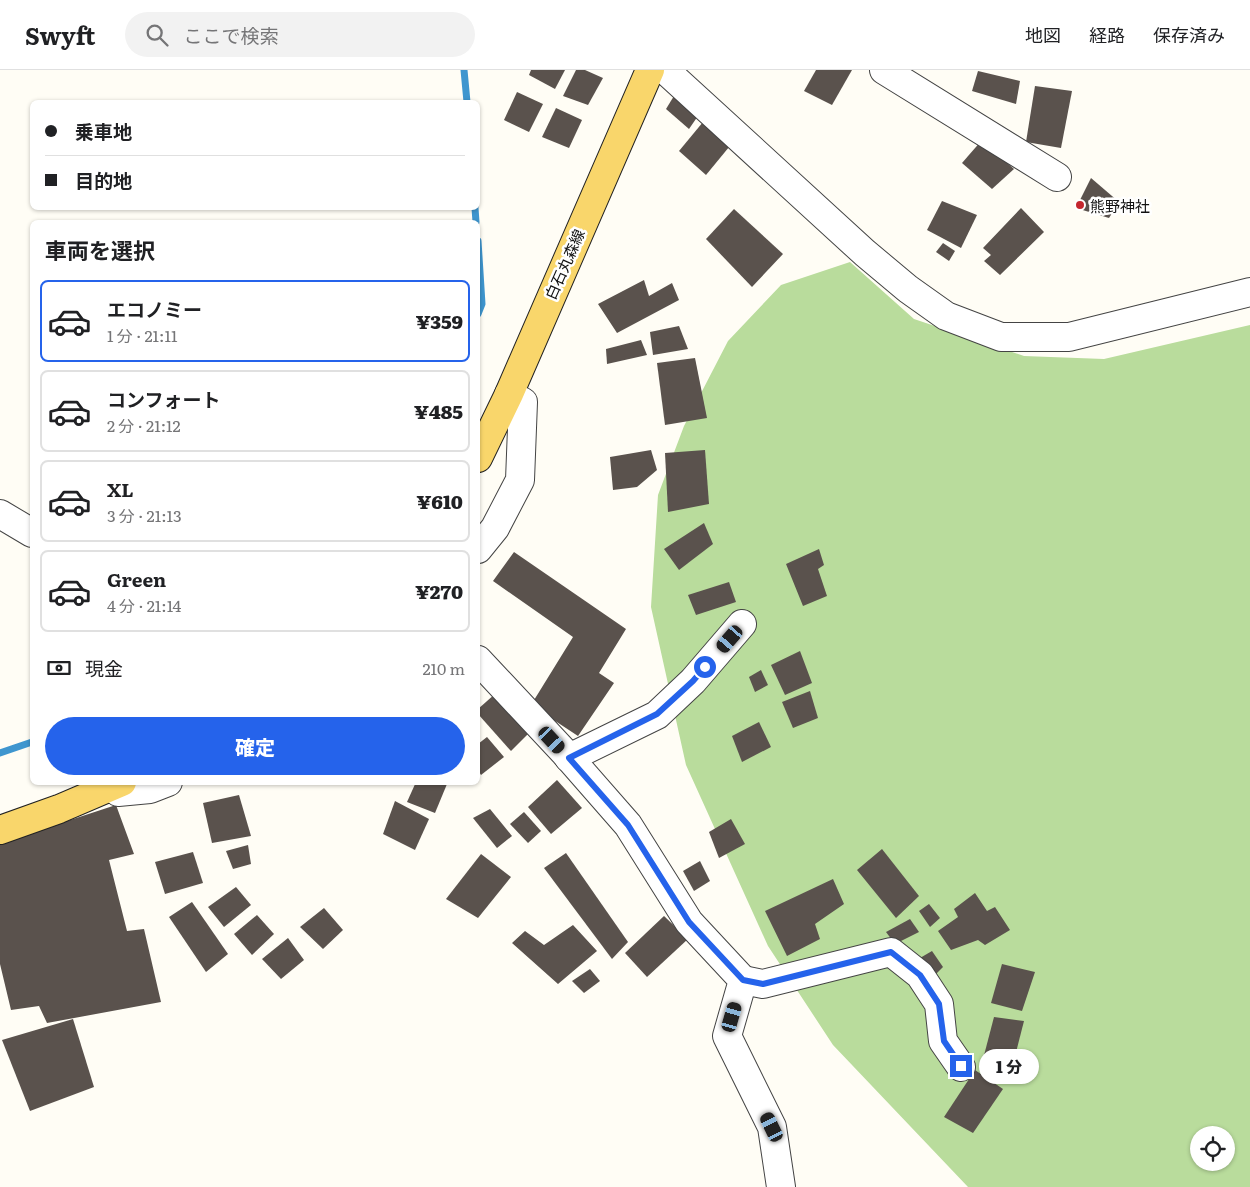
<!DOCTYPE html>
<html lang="ja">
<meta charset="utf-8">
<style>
:root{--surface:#fff;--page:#f2f2f2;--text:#202124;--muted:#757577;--line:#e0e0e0;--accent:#2563eb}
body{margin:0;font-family:Literata,"Noto Sans JP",serif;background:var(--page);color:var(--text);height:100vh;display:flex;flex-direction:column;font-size:19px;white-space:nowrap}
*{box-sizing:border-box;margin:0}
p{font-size:16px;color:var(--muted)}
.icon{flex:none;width:28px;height:28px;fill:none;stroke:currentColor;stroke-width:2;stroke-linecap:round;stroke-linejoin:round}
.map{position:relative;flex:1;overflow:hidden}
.panel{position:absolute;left:30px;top:150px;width:450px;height:565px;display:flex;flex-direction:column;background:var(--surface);border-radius:8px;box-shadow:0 1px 4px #0004}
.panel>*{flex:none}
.hud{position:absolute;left:30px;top:30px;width:450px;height:110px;border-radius:8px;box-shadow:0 1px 4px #0004;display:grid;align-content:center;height:110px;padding:0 15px;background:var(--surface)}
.buttons{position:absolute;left:1190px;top:1056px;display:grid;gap:10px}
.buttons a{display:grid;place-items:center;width:45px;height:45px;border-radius:50%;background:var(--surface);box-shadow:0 1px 4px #0004;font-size:25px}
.end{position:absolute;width:22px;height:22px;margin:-11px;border:6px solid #2563eb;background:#fff;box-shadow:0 0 0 2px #fff}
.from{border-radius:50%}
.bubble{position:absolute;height:35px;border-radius:18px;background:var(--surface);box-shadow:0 1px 4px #0004;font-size:16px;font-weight:800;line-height:35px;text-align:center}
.car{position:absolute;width:15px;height:30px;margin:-15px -8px;border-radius:6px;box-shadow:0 0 4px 1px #0007;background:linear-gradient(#222 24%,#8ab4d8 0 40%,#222 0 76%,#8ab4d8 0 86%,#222 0)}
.hud b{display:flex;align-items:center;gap:18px;height:48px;font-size:19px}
.hud b+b{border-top:1px solid var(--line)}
.hud i{width:12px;height:12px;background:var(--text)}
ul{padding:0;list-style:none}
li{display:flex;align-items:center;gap:15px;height:82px;margin:0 10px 8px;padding:0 5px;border:2px solid var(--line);border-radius:8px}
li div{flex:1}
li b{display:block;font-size:19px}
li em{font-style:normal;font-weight:800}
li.on{border-color:var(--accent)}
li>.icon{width:45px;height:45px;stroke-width:1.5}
h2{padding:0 15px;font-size:22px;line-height:60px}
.pay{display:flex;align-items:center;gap:12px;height:55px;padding:0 15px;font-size:19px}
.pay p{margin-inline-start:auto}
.cta{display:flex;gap:10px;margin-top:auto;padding:10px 15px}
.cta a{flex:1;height:58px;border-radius:30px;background:var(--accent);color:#fff;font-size:20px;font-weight:800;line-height:58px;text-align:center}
header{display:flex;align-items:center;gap:30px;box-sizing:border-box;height:70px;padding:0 25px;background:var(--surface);border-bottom:1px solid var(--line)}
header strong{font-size:24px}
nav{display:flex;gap:28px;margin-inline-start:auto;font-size:18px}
.search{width:350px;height:45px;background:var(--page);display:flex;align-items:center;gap:12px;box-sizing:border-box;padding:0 18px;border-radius:28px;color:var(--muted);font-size:19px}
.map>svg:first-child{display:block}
</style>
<header>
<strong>Swyft</strong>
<div class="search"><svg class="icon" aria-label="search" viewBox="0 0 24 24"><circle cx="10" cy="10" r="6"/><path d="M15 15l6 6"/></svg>ここで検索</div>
<nav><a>地図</a><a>経路</a><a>保存済み</a></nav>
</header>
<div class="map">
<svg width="1250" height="1117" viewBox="0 0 1250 1117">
<rect width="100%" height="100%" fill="#fffdf5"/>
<path fill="#b9dc9c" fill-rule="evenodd" d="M850 192 914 249 1024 286 1104 289 1250 255V1117H968L833 975 768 876 686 695 651 537 658 425 684 356 728 271 781 215ZM1199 1065H1226V1092H1199Z"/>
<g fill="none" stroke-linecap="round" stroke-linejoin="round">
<g stroke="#3f96cf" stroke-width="7">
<path d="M464 0 467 32"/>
<path d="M475 138 476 152"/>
<path d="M478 171 482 234 478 244"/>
<path d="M0 683 32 672"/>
</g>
</g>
<g fill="#5a524d">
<path d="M531 0H565L555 19 529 5Z"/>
<path d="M576 0H585L603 8 588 35 563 26Z"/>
<path d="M816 0H852L832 35 804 21Z"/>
<path d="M978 1 1020 11 1016 34 972 21Z"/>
<path d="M1035 16 1072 21 1061 78 1026 72Z"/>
<path d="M677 21 700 43 689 59 666 39Z"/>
<path d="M517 22 543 34 529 62 504 50Z"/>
<path d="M556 38 582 50 569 78 542 67Z"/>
<path d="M708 46 734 71 706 105 679 81Z"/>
<path d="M982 70 1014 99 992 119 962 93Z"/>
<path d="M1091 108 1119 132 1109 148 1076 138Z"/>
<path d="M942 131 977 145 961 178 927 160Z"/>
<path d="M1021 138 1044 162 1000 205 984 191 991 185 983 178Z"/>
<path d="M734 139 783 184 752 217 706 169Z"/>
<path d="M943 173 955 181 949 191 936 182Z"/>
<path d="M644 210 649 226 672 213 679 230 617 263 598 234Z"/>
<path d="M679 256 688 279 653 285 650 262Z"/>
<path d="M641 270 647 285 607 294 606 279Z"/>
<path d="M695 288 707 348 665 355 657 293Z"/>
<path d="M651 380 657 400 637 417 613 420 610 387Z"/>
<path d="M705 380 709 434 668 442 665 383Z"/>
<path d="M704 453 713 474 679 500 664 479Z"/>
<path d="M819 479 824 495 818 499 827 526 803 536 786 494Z"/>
<path d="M514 482 626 559 599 603 614 613 578 666 531 635 573 567 493 511Z"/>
<path d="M729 512 736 532 696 545 688 525Z"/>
<path d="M800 581 812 613 785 625 771 595Z"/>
<path d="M761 600 768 615 755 622 749 607Z"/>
<path d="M810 621 818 648 793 658 782 632Z"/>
<path d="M495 624 530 662 511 681 478 644V639Z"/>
<path d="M759 652 771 677 742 692 732 666Z"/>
<path d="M487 667 504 687 481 705 478 700V674Z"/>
<path d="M557 710 582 738 551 764 528 737Z"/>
<path d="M416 712 447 714 435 743 407 732Z"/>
<path d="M239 725 251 766 212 773 203 733Z"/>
<path d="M395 731 429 749 415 780 383 764Z"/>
<path d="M116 735 134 784 109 790 127 861 144 859 161 932 47 953 39 936 11 940 0 894V773Z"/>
<path d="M490 739 512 766 497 778 473 748Z"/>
<path d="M524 742 541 761 528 773 510 754Z"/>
<path d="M731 749 745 774 719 788 709 762Z"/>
<path d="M248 775 251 794 233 799 226 781Z"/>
<path d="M882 779 919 826 896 848 857 800Z"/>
<path d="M193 782 203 813 165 824 155 792Z"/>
<path d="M566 783 628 872 612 889 544 798Z"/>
<path d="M481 784 511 807 478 848 446 829Z"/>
<path d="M700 791 710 811 694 821 683 801Z"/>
<path d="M833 809 844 834 815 854 820 869 787 886 765 841Z"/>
<path d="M236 817 251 835 224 857 208 837Z"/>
<path d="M975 823 987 841 995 837 1010 860 985 875 978 870 951 880 938 861 958 847 954 839Z"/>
<path d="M192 832 228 884 206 902 169 847Z"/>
<path d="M929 834 940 848 930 857 919 841Z"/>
<path d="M324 838 343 860 323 879 300 857Z"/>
<path d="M257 845 274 864 252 885 234 864Z"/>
<path d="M664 846 688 869 647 907 625 883Z"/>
<path d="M910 849 919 862 895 874 886 862Z"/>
<path d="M573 855 597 881 558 914 512 873 525 861 544 875Z"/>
<path d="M288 868 304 890 281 909 262 889Z"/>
<path d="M932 881 943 897 932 908 920 888Z"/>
<path d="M1002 894 1035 902 1022 941 991 933Z"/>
<path d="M590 899 600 911 584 923 572 911Z"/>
<path d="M994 947 1024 951 1013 994 982 993Z"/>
<path d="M73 949 94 1017 30 1041 2 970Z"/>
<path d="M975 1000 1003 1019 973 1063 944 1047Z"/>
</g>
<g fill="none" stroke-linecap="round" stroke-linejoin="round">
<g stroke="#444" stroke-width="30">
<g id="minor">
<path d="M665 0 865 183 908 219 946 246 1001 267H1069L1250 222"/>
<path d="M884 0 1057 107"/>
<path d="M0 444 32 463"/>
<path d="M478 479 495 458 520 410 523 332 509 324"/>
<path d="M478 590 565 683 628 755 689 852 743 910 727 966 772 1057 781 1117"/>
<path d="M569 688 657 645 693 611 742 554"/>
<path d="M115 716 118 722 150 719 168 712"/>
<path d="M743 910 763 914 891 882 920 905 939 934 943 971 961 997"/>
</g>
</g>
<g stroke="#222" stroke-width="30">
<g id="major">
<path d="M478 388 509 324 650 0"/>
<path d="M0 760 59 739 122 712"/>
</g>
</g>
<use href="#minor" stroke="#fff" stroke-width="28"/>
<use href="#major" stroke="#f9d66b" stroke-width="28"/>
</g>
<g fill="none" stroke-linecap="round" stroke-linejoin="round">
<path stroke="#2563eb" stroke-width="6" d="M705 597 693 611 657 644 569 688 628 755 689 852 743 910 763 914 891 882 920 905 939 934 944 971 961 996"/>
</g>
<circle fill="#c4262e" stroke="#fff" stroke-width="2" cx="1080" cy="135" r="5"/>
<g text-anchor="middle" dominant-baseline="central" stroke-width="5" stroke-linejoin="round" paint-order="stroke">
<g font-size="15" fill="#111" stroke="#fff" text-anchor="start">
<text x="1090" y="135">熊野神社</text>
</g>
<g font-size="15" fill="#111" stroke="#fff">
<text transform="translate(564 194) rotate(-66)">白石丸森線</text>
</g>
</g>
</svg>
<div class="buttons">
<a><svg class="icon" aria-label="locate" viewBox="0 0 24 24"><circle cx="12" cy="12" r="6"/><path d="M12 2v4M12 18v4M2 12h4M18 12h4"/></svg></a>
</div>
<i class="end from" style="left:705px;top:597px"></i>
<i class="end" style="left:961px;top:996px"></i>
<div class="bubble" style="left:979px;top:979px;width:60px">1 分</div>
<i class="car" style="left:730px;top:569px;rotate:221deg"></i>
<i class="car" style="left:552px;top:670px;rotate:137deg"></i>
<i class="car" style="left:732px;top:947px;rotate:16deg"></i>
<i class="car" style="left:772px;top:1057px;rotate:334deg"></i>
<div class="hud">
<b><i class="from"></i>乗車地</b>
<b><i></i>目的地</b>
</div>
<section class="panel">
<h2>車両を選択</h2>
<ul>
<li class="on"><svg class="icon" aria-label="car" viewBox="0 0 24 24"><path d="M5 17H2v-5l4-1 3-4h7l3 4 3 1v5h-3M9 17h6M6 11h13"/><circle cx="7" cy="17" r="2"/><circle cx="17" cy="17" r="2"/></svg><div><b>エコノミー</b><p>1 分 · 21:11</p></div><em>¥359</em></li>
<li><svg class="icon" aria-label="car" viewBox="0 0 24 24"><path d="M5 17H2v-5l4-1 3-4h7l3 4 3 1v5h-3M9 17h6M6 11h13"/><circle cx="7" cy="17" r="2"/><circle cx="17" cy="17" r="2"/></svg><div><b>コンフォート</b><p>2 分 · 21:12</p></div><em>¥485</em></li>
<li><svg class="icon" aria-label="car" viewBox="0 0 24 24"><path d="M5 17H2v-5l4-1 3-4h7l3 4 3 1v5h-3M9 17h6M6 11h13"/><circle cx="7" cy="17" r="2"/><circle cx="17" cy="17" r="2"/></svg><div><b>XL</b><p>3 分 · 21:13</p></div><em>¥610</em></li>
<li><svg class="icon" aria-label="car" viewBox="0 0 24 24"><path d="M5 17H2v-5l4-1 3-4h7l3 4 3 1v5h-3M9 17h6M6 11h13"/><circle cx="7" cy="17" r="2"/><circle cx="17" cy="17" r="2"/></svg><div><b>Green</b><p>4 分 · 21:14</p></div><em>¥270</em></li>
</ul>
<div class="pay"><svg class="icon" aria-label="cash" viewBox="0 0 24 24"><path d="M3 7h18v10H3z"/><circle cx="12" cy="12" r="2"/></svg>現金<p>210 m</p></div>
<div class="cta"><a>確定</a></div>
</section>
</div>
